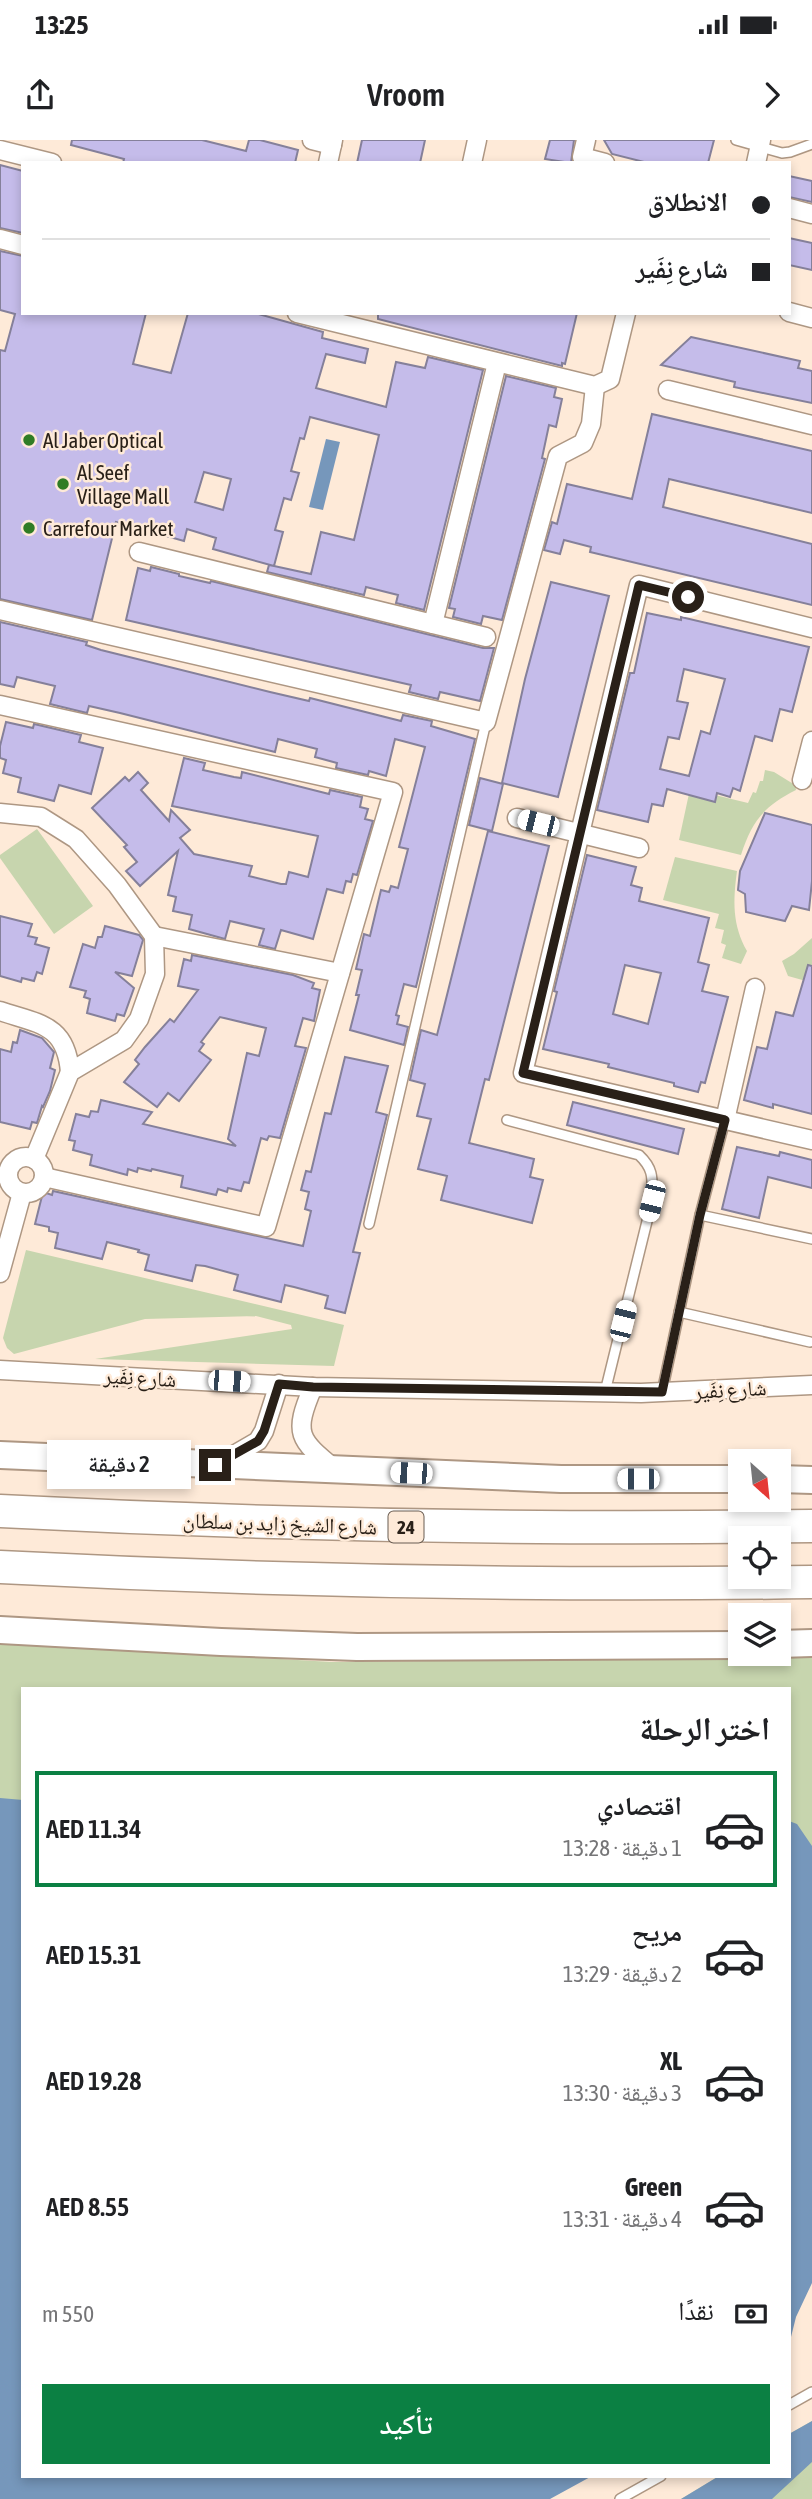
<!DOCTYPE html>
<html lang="ar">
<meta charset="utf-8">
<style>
:root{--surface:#fff;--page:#f6f6f6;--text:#202124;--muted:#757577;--line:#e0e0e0;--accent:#0b8043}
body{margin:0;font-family:"Asap Condensed","Noto Naskh Arabic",sans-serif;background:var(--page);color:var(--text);direction:rtl;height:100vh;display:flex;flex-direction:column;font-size:26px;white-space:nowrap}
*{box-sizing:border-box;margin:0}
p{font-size:23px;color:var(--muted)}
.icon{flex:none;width:38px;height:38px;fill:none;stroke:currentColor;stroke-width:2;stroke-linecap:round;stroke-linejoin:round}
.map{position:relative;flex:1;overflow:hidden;direction:ltr}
.panel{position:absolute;left:21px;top:1547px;width:770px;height:791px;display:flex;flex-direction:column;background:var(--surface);border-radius:0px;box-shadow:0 4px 10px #0003;direction:rtl}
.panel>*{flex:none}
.guide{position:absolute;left:21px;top:21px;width:770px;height:154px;border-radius:0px;box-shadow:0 4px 10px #0003;direction:rtl;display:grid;align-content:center;height:154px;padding:0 21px;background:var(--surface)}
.needle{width:46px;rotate:153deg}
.controls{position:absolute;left:728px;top:1309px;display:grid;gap:14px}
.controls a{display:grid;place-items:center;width:63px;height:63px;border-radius:0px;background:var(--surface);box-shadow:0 4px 10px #0003;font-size:35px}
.end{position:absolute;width:32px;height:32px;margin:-16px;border:9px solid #292018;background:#fff;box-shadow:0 0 0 4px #fff}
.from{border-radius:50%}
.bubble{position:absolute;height:49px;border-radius:0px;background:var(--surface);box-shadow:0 4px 10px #0003;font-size:23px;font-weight:600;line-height:49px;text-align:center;direction:rtl}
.car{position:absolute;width:21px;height:42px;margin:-21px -10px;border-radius:9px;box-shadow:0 0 5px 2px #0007;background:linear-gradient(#fff 24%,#345 0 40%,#fff 0 76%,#345 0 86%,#fff 0)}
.guide b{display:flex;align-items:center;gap:24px;height:66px;font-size:26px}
.guide b+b{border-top:2px solid var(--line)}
.guide i{width:18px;height:18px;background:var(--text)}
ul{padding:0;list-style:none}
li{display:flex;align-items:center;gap:21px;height:116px;margin:0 14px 10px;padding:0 7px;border:4px solid transparent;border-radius:0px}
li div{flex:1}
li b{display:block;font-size:26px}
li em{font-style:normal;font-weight:600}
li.on{border-color:var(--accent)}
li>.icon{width:63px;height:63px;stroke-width:1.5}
h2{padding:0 21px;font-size:32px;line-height:84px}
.pay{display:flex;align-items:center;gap:18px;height:77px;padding:0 21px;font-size:26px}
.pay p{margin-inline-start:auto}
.cta{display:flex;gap:14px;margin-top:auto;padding:14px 21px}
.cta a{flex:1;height:80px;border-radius:0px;background:var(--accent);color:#fff;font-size:28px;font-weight:600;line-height:80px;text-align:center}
.status{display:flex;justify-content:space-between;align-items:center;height:49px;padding:0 35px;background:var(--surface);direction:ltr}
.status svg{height:19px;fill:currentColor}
header{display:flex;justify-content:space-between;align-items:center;height:91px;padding:0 21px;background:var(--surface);font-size:32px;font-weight:600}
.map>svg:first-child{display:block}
</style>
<div class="status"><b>13:25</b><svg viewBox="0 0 49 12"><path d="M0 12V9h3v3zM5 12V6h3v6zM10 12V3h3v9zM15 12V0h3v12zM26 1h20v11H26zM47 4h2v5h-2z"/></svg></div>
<header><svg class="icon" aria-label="forward" viewBox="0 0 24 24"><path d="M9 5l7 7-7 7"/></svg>Vroom<svg class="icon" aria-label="share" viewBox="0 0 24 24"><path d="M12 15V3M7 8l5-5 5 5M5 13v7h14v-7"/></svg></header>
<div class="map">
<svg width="812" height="2359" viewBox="0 0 812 2359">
<rect width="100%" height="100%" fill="#feead8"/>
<g fill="#c7d5ae">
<path d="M765 630 774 632 795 645 796 650C764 666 752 681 741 715L679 700 690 649 748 663 753 652 756 653 760 641H763Z"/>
<path d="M37 689 93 766 54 794 0 718V715Z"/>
<path d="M675 717 737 731C733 760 732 785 747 811L741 824 722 818 726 805 721 803 724 790 715 788 719 774 663 760Z"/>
<path d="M812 798V829L806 841 788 836 782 821 794 814Z"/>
<path d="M26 1110 344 1185 334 1226 95 1219 292 1189 291 1185 256 1176 145 1179 14 1214 7 1208 3 1198Z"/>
<path d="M0 1503 332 1522 734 1518 812 1514V1748L789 1747V1549H23V2333L0 2346Z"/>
<path d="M812 2281V2359H681L719 2336H789V2294Z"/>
</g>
<g fill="#7697bb">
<path d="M326 299 340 302 323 370 309 367Z"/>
<path d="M0 1658 23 1660V2336H592L550 2359H0Z"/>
<path d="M789 1681 797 1684 812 1706V2143L796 2177 789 2205Z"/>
<path d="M812 2281V2322L772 2359H681L719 2336H789V2294Z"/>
</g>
<g fill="#c5bcea" stroke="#85809a" stroke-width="2" fill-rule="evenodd">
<path d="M72 0H202L246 11 249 0H260L298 10 295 23H123L124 19 71 5Z"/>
<path d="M362 0H425L420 23H357Z"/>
<path d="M550 0H574L571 23 545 19Z"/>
<path d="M604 0H714L708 23H648L612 14Z"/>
<path d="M0 25 23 31V93L0 88Z"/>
<path d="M789 36 812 41V62L789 57Z"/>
<path d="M789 98 812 103V130L789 125Z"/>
<path d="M0 111 23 116V173H146L133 224 171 233 188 173H255L323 192 322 198 368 209 365 223 326 214 316 248 386 267 396 222 425 228 428 217 483 230 424 470 396 463 398 455 366 447 364 455 267 432 269 425 274 426 213 409 216 398 187 389 184 401 116 382 92 480 0 459V210L5 211 15 174 0 170ZM310 277 379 295 354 400 321 392 311 434 274 426 283 392 275 390 284 358 291 360 299 333 291 331 300 298 304 299ZM204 332 231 339 223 370 195 362Z"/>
<path d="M378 173H577L565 224 562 223V226L378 179Z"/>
<path d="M691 197 800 221 798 228 812 231V263L734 247 735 242 661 225Z"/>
<path d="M506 236 556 248 554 257 562 259 556 287 549 285 542 318 545 319 502 480 483 476 481 484 453 477 455 469 449 468Z"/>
<path d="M652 274 812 311V373L669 339 663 367 812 404V465L590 412 591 407 564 400 560 414 544 410 552 382 557 384 567 344 632 359Z"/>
<path d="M151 427 179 434V436L210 443 211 441 483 508H494L480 561 440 552 438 559 409 552 411 545 126 480 138 428 150 431Z"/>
<path d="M551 442 609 456 558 657 502 643 525 539Z"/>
<path d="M647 473 681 480V477L809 507 792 572 780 569 772 601 755 596 740 651 733 648 730 657 717 653 715 662 667 649 663 666 652 664 648 682 597 670 630 533H634ZM684 529 725 539 710 594 701 591 689 636 660 629 668 597 679 599 688 563 677 561Z"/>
<path d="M0 482 87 502 86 505 101 510 270 552 309 561 310 558 401 581 403 575 432 581 431 586 475 599 416 847 404 844 396 875 399 876 397 884 408 887 404 905 350 890 359 855H356L362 830 356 829 364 794 370 796 381 750 389 752 391 746 398 748 408 709 399 707 425 607 395 599 386 636 369 631 368 635 336 628 337 623 315 617 317 609 278 599 275 612 120 573 89 566 87 573 50 564 55 546 17 537 14 547 0 544Z"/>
<path d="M6 582 33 588 34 584 81 595 79 602 103 608 91 654 59 645 54 661 18 652 21 638 3 633 6 620 0 618V606Z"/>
<path d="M184 618 205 623 203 630 234 637 241 638 242 632 329 654 330 650 362 657 360 667 368 669 365 679 373 681 357 735 353 734 351 742 346 741 343 753 327 749 313 799 281 790 275 809 259 805 264 789 230 781 225 799 189 789 192 775 173 771 176 757 168 755 178 711 140 746 126 731 137 722 124 707 127 705 92 668 125 637 129 641 138 632 148 643 141 650 169 681 171 670 190 690 180 698 194 714 252 726 249 736 281 744H286L289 732 308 737 318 696 172 666Z"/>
<path d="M480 638 503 644 492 691 469 685Z"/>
<path d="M765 673 812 685V741L809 770 792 766 785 781 746 772 745 754 738 750 740 731Z"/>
<path d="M488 691 549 706 489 940 485 939 469 1003 534 1019 530 1037 543 1040 532 1083 441 1060 447 1036 418 1029 431 979 417 976 425 944 410 940 421 890 437 895Z"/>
<path d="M587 715 636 727 631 745 642 748 639 761 709 778 698 822 709 825 702 851 728 857 705 943 701 942 698 952 674 946V943L608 927 609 924 543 909 557 852 554 851ZM625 825 661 833 648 884 613 874Z"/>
<path d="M0 776 32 784 28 796 37 798 35 804 49 808 42 834 37 832 34 841 22 838 21 842 0 836Z"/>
<path d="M105 786 139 795 143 800 132 836 115 832 134 848 124 876 117 874 115 881 87 873 90 859 84 857 86 851 70 847 83 804 95 808 98 797H102Z"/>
<path d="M192 815 293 835 314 843 312 848 320 850 314 881 303 878 295 906 306 908 280 998 269 996 267 1000 261 998 249 1043 244 1042 241 1051 228 1048 227 1052 218 1049 216 1055 181 1047 183 1036 152 1029 151 1031 138 1028 137 1032 128 1029 127 1035 90 1025 92 1015 73 1010 75 1001 69 1000 76 974 89 977 91 971 98 972 101 960 152 972 143 984 236 1006 228 999 247 913 259 916 266 888 220 877 201 902 204 904 199 911 211 920 179 961 168 953 157 967 124 942 139 924 135 920 145 907 170 879 174 882 198 850 178 846 184 819 191 821Z"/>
<path d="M808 825 812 826V974L773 964V968L744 960 757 907 767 909 776 872 793 876Z"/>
<path d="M20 890 42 898 54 912 50 928 55 930 50 951 43 967 42 966 37 983 32 982 30 989 0 982V909L11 912 13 902 17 903Z"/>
<path d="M345 917 388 926 376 972 387 975 353 1112 360 1113 345 1173 325 1168 328 1156 294 1147 285 1145 281 1162 234 1150 238 1135 205 1126 196 1125 192 1141 145 1130 149 1115 138 1112 139 1110 107 1102 102 1119 55 1108 58 1093 49 1091V1087L35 1084 43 1052 52 1055 53 1051 303 1106 311 1071 305 1069 309 1052 301 1050 306 1031 311 1032 325 973 331 974Z"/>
<path d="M573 962 684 989 678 1014 567 985Z"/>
<path d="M737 1007 779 1016 780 1012 812 1020V1048L768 1037 759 1078 722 1069Z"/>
</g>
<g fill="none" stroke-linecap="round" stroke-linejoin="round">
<g stroke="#ae9783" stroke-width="12">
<g id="lane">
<path d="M736 0 782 13 790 12 812 4"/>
<path d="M507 980 639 1015C655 1030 652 1040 652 1061L605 1252"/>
<path d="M700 1075 812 1099"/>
<path d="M369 1084 486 582"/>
<path d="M679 1172 810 1202"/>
<path d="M662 1252 700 1075 725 980"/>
<path d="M789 2265 812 2252"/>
<path d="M620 2359 661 2336"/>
</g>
</g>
<g stroke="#ae9783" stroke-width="21">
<g id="street">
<path d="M312 0 332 5"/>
<path d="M586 0 582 17 605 23"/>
<path d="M0 10 52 23"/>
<path d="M328 23 333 0"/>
<path d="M472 23 477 0"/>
<path d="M756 23 761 0"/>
<path d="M789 68 812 74"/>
<path d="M0 99 23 105"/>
<path d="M789 172 812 178"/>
<path d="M297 173 595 246 610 239 626 173"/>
<path d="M668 250 812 285"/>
<path d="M139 412 486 497"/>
<path d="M0 470 486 582 558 316 583 303 591 284 595 246"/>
<path d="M433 484 497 223"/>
<path d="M812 488 639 445 523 933 812 1000"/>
<path d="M0 565 393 652 266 1087 44 1037"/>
<path d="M802 640 812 601"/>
<path d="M0 673 41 677 76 699 117 745 154 796 155 834 139 879 124 900 70 932 34 1019"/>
<path d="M517 678 639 708"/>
<path d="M154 796 340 833"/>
<path d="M0 871C39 884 66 884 70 932"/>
<path d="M725 980 755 848"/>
<circle cx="26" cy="1035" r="18"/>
<path d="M0 1133 22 1053"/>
<path d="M0 1230 313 1247 641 1253 812 1245"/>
<path d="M313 1247C293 1294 298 1299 336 1330"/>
<path d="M220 1323 258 1301 264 1291 279 1244"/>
</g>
</g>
<g stroke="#ae9783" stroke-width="30">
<g id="primary">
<path d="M0 1315 561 1339H740"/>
<path d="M779 1339 812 1340"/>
<path d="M0 1490 221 1502 357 1507 740 1505"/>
<path d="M779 1504 812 1503"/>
</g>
</g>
<g stroke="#ae9783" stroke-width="35">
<g id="highway">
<path d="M0 1371C271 1385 541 1390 812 1386"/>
<path d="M0 1427C271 1441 541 1446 812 1442"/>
</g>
</g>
<use href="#lane" stroke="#fff" stroke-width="9"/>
<use href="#street" stroke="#fff" stroke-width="18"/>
<use href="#primary" stroke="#fff" stroke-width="26"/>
<use href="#highway" stroke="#fff" stroke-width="32"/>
</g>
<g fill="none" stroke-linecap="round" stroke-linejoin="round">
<path stroke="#292018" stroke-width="9" d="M215 1325 258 1301 264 1291 279 1244 313 1247 662 1252 700 1075 725 980 523 933 639 445 688 457"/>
</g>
<g fill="#307c24" stroke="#feead8" stroke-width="2.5">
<circle cx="29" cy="300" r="7"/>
<circle cx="63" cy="344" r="7"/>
<circle cx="29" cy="388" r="7"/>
</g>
<g text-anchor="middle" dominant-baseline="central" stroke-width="5" stroke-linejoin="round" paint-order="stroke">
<rect fill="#feead8" stroke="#695d52" stroke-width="2" x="388.5" y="1371.5" width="35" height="31" rx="5"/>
<g font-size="19" font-weight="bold" fill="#292018">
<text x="406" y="1387">24</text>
</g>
<g font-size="21" fill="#292018" stroke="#feead8" text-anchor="start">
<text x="43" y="300">Al Jaber Optical</text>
<text x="77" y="332">Al Seef<tspan x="77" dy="24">Village Mall</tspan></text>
<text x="43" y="388">Carrefour Market</text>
</g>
<g font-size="21" fill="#292018" stroke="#feead8">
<text transform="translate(140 1237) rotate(3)">شارع نِفَير</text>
<text transform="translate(730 1249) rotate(-3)">شارع نِفَير</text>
<text transform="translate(280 1383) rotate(2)">شارع الشيخ زايد بن سلطان</text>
</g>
</g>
</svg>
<div class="controls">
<a><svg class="needle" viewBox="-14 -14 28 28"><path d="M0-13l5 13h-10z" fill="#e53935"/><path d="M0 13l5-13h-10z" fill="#757577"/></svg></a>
<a><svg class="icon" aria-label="locate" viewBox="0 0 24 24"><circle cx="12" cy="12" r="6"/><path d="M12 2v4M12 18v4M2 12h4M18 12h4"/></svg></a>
<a><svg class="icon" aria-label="layers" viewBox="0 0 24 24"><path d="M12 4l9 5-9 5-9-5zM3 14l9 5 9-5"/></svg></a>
</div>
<i class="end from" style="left:688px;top:457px"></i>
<i class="end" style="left:215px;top:1325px"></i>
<div class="bubble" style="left:47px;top:1300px;width:144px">2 دقيقة</div>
<i class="car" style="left:538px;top:683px;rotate:284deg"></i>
<i class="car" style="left:652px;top:1061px;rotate:194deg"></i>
<i class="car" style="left:623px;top:1181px;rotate:14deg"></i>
<i class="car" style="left:229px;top:1241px;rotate:93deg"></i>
<i class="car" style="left:411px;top:1333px;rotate:272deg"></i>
<i class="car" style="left:638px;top:1339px;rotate:270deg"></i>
<div class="guide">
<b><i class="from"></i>الانطلاق</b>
<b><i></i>شارع نِفَير</b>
</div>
<section class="panel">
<h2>اختر الرحلة</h2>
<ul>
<li class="on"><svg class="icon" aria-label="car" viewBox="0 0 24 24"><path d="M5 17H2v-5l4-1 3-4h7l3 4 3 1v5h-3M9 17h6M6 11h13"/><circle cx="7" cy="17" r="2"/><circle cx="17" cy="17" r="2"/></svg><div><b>اقتصادي</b><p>1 دقيقة · 13:28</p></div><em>AED 11.34</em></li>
<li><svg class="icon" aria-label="car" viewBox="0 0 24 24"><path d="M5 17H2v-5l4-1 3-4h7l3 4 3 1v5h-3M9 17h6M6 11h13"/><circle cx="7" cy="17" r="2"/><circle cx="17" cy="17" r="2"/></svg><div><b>مريح</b><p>2 دقيقة · 13:29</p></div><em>AED 15.31</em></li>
<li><svg class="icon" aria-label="car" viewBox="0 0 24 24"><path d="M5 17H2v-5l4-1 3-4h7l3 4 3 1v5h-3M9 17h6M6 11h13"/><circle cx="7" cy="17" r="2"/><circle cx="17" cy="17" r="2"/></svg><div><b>XL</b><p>3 دقيقة · 13:30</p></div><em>AED 19.28</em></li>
<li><svg class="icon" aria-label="car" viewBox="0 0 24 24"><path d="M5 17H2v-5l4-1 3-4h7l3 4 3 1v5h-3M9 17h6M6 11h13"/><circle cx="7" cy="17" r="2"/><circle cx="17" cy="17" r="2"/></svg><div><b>Green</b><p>4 دقيقة · 13:31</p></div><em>AED 8.55</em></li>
</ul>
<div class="pay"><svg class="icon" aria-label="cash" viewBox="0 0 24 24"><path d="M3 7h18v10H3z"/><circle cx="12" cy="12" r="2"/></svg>نقدًا<p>550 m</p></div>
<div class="cta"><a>تأكيد</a></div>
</section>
</div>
